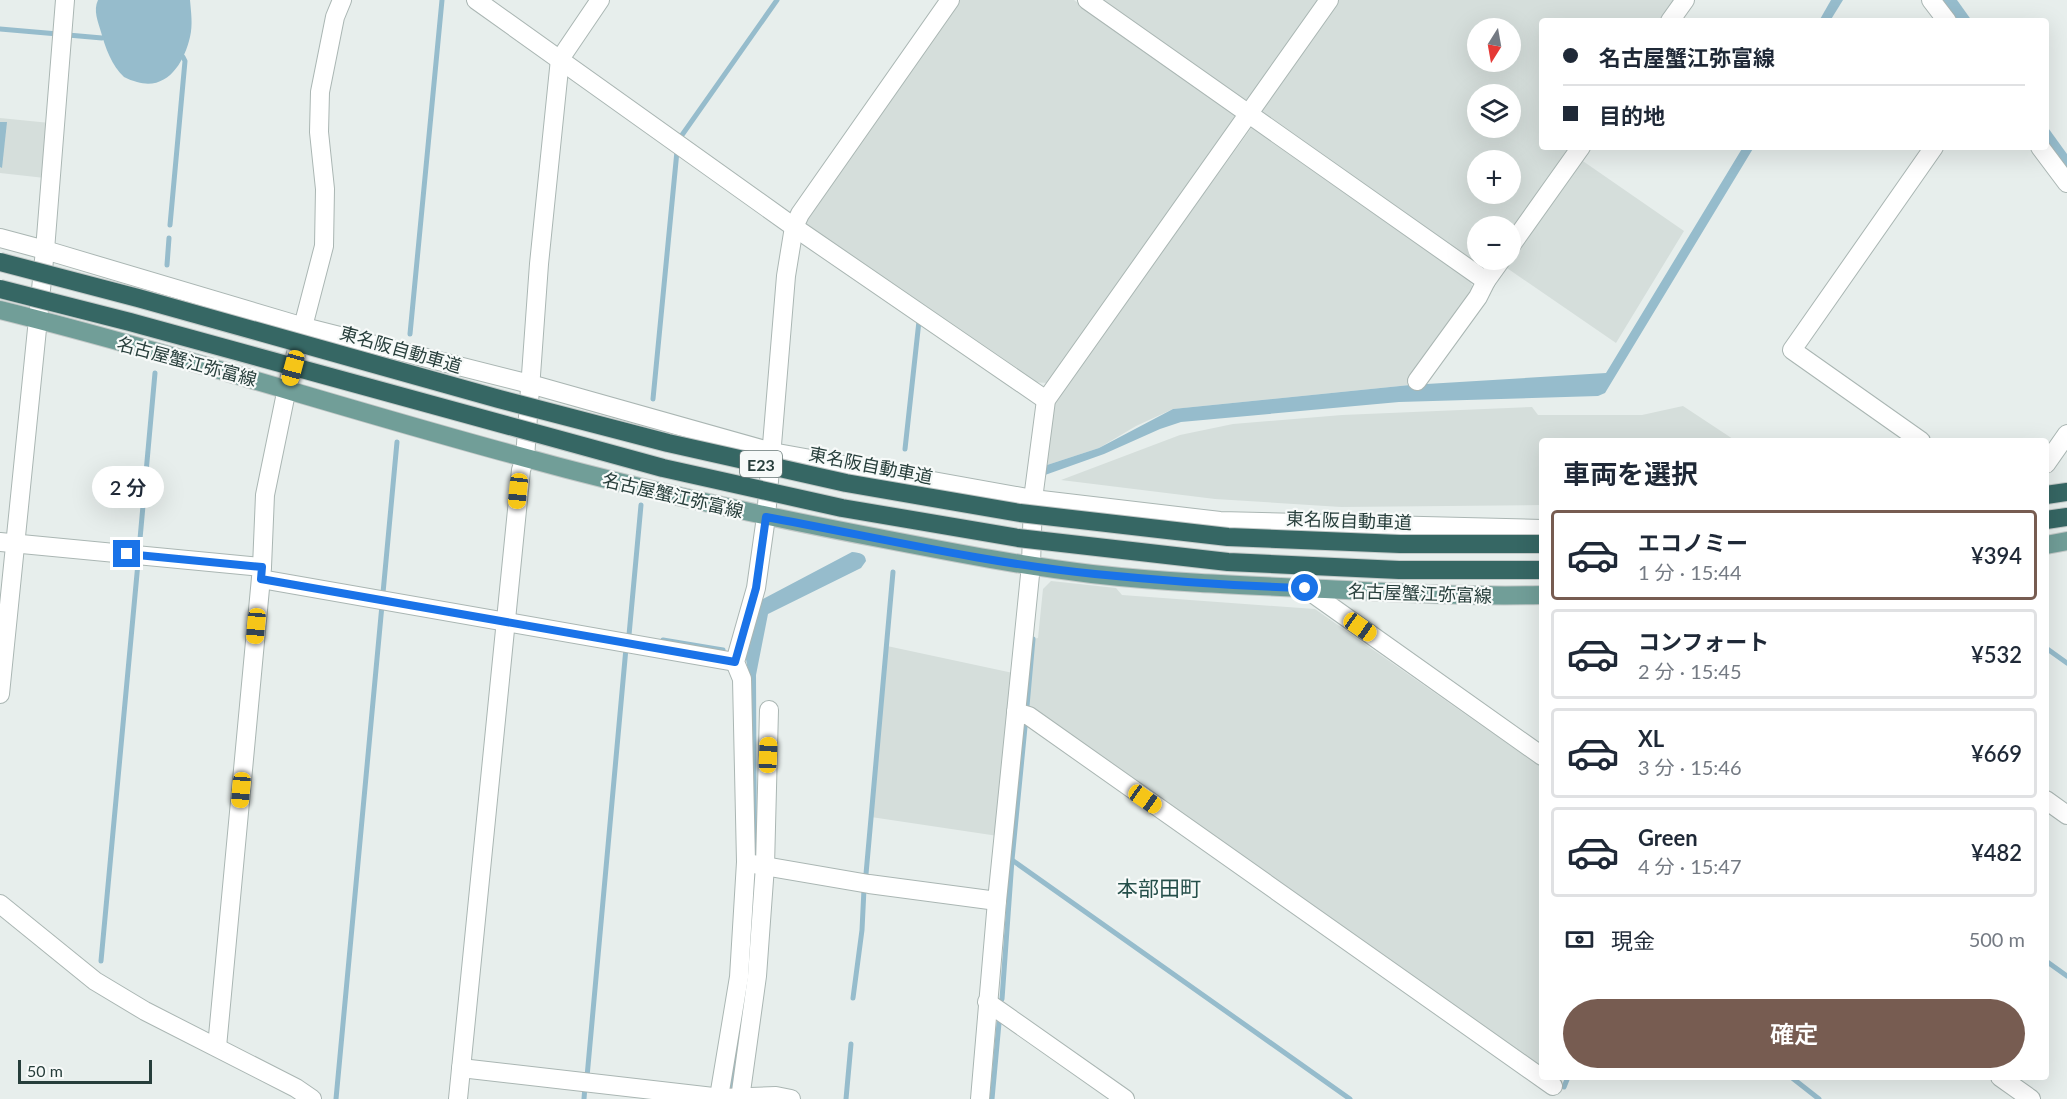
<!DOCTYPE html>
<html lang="ja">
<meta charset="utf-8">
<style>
:root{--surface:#fff;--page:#f6f6f7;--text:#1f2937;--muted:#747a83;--line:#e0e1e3;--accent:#775c51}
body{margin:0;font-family:Lato,"Noto Sans JP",sans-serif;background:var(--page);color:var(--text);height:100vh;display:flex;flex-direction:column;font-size:22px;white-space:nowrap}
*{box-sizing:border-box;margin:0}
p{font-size:20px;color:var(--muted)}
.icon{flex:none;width:33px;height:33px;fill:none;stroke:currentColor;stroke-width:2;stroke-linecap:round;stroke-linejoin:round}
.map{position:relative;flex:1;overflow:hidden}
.side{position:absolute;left:1539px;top:438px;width:510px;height:642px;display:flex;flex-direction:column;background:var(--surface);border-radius:6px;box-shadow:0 6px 24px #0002}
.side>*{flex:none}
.guide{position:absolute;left:1539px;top:18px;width:510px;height:132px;border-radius:6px;box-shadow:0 6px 24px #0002;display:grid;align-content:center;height:132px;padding:0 24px;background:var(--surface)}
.needle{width:39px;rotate:191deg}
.fabs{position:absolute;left:1467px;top:18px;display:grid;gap:12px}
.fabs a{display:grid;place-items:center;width:54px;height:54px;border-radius:50%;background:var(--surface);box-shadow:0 6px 24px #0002;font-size:30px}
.scale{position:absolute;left:18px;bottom:15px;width:134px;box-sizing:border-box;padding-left:6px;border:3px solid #273e3b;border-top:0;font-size:16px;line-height:21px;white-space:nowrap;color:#273e3b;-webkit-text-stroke:4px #f7faf9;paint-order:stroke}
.end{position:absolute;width:27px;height:27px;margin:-14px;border:8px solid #1a73e8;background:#fff;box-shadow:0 0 0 3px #fff}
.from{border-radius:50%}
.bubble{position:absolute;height:42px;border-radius:21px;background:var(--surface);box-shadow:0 6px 24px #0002;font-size:20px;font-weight:600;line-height:42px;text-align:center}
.car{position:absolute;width:18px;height:36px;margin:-18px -9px;border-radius:8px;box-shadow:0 0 4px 2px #0007;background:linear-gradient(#f5c518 24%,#345 0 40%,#f5c518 0 76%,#345 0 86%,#f5c518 0)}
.guide b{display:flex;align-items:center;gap:21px;height:57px;font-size:22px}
.guide b+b{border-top:2px solid var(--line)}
.guide i{width:15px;height:15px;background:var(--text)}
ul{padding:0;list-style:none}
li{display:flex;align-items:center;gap:18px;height:90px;margin:0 12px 9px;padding:0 12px;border:3px solid var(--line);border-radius:6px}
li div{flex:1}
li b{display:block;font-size:22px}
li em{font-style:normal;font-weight:600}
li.on{border-color:var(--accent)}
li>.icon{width:54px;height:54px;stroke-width:1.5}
h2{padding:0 24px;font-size:27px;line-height:72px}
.pay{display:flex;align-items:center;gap:15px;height:66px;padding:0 24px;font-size:22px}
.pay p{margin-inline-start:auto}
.action{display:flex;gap:12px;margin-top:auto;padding:12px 24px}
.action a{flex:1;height:69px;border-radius:36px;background:var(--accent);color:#fff;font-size:24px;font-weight:600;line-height:69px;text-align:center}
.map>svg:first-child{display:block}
</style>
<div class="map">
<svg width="2067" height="1099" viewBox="0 0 2067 1099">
<rect width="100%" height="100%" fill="#e7eeec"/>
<g fill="#d5dedb" fill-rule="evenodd">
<path d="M956 0H1074L1233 112 1235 119 1049 383 1029 382 804 225V214Z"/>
<path d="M1097 0H1319L1250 98 1241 101Z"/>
<path d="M1339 0H1677L1662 21H1542V147H1574L1511 237 1510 226H1478V260H1495L1489 268 1480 269 1265 119 1261 107ZM1478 28H1510V62H1478ZM1478 94H1510V128H1478ZM1478 160H1510V194H1478Z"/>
<path d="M0 118 50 123 45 178 0 173Z"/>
<path d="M1252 127 1471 281 1474 295 1410 385 1173 409 1136 426 1099 448 1044 466 1053 403Z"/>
<path d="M1577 157 1684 231 1616 343 1504 266 1508 260H1510L1511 256Z"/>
<path d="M1683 406 1736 441H1542V505L1341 507 1215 499 1061 480 1180 435 1233 424 1342 415 1532 407 1538 415H1642Z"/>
<path d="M1051 581 1116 588 1122 595 1315 609 1542 768V1072L1027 706 1033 639 1038 638 1043 589Z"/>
<path d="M887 646 1013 673 998 836 871 817Z"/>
</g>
<g fill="#96bccc">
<path d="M98 0H190C191 12 193 25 190 37 184 63 167 91 137 82 133 81 128 79 124 77 112 66 105 47 101 32 98 21 93 11 98 0Z"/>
<path d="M1831 0H1843L1830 21H1819Z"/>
<path d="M1939 0H1957L1972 21H1954Z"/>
<path d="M0 122H7L2 168 0 167Z"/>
<path d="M2046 125 2067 154V174L2046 145Z"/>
<path d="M1743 147H1754L1605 393 1598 396 1399 402 1181 422 1160 429 1104 454 1045 475 1044 466 1099 448 1173 409 1410 385 1606 373Z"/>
<path d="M852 552C860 553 865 553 866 561L861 568 768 614 756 675 757 868 748 986 731 1099H725L750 684 745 653 759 601Z"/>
</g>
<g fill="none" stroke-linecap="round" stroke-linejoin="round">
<g stroke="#96bccc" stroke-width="5">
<path d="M0 29 58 34"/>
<path d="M68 35 102 38"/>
<path d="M682 135 777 0"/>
<path d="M170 225 185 61 183 57"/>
<path d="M167 265 169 238"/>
<path d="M410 334 442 0"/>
<path d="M653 399 677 151"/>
<path d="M905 449 919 321"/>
<path d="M139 550 155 373"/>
<path d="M383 593 397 442"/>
<path d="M629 635 641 505"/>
<path d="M663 640 723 650"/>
<path d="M2046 648 2067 663"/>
<path d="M1027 706 1033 639"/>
<path d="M1012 860 1350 1099"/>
<path d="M866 874 893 572"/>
<path d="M101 961 138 563"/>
<path d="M2046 961 2067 976"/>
<path d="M853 998 862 930 864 889"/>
<path d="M1002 999 1012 860 1025 727"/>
<path d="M587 1077 626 648"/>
<path d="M1791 1077 1819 1099"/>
<path d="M1564 1087 1568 1077"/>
<path d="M336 1099 382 605"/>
<path d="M584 1099 585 1086"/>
<path d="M846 1099 851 1044"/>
<path d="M992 1099 999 1023"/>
</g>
<g stroke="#aab6b3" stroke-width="20">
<g id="minor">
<path d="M476 0 794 227 1046 400"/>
<path d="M1087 0 1486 281 1501 260"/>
<path d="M1931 0 1947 21"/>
<path d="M1670 21 1685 0"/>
<path d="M2040 147 2067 183"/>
<path d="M0 238 45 250 304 327 530 384 772 452 1033 499 1220 521 1542 529"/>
<path d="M1510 247 1581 147"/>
<path d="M1417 381 1478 297 1486 281"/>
<path d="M1921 441 1792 350 1934 147"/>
<path d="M2046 464 2067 434"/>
<path d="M0 542 262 567"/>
<path d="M261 579 735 662"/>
<path d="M1305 588 1542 756"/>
<path d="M0 694 45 250 65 0"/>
<path d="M1016 712 1029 716 1553 1086"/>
<path d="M2046 800 2067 815"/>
<path d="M753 864 869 884 997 901"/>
<path d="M0 904 95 981 145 1011 296 1088 312 1099"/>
<path d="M987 1002 1125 1099"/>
<path d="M217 1047 262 567 265 495 287 388 324 246 325 189 319 132 320 92 335 17 342 0"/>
<path d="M461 1068 722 1098 776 1096 791 1099"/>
<path d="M2000 1077 2031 1099"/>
<path d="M719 1097 739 977 746 862 742 679 735 662 756 588 766 517 786 276 794 227 800 214 950 0"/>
<path d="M458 1099 521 470 525 458 539 264 560 59 600 0"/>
<path d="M740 1099 757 976 765 866 769 710"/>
<path d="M980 1099 997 901 1031 565 1033 499 1046 400 1329 0"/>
</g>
</g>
<g stroke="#c3c9c8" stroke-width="20">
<g id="major">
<path d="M0 310C177 354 350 411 526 458 646 491 767 517 889 540 956 553 1024 566 1092 574 1162 582 1234 585 1305 588 1384 592 1463 597 1542 595"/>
<path d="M2046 545 2067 541"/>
</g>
</g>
<g stroke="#c3c9c8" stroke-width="20">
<g id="highway">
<path d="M2046 495 2067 492"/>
<path d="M2046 520 2067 517"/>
</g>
</g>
<use href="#minor" stroke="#fff" stroke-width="18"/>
<use href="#major" stroke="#719e98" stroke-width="18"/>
<use href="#highway" stroke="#366764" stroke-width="18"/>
<g stroke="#c3c9c8" stroke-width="20" stroke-linecap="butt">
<g id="highway-bridge">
<path d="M0 262 138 298 499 399 668 443 846 483 1020 513 1228 537 1400 544H1542"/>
<path d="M0 289 130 322 663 468 842 508 1018 538 1228 562 1399 570H1542"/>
</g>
</g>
<use href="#highway-bridge" stroke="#366764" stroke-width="18"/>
</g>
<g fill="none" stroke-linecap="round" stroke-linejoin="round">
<path stroke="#1a73e8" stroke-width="8" d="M127 554 262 567 261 579 735 662 756 588 766 517C875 537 985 563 1095 574 1165 581 1234 586 1305 588"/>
</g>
<g text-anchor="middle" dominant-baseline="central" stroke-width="4.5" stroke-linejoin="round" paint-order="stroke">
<rect fill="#f7faf9" stroke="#657674" stroke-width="1.5" x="740" y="451" width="42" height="26" rx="4.5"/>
<g font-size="16" font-weight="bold" fill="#273e3b">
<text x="761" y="464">E23</text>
</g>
<g font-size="18" fill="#273e3b" stroke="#f7faf9">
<text transform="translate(401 349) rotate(16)">東名阪自動車道</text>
<text transform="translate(187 361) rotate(15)">名古屋蟹江弥富線</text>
<text transform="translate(871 465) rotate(11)">東名阪自動車道</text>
<text transform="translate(673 495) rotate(13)">名古屋蟹江弥富線</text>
<text transform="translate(1349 520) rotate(2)">東名阪自動車道</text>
<text transform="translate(1420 593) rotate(2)">名古屋蟹江弥富線</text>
</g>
<g font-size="21" fill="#254f4a" stroke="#f7faf9">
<text x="1159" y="887">本部田町</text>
</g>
</g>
</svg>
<div class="fabs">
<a><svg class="needle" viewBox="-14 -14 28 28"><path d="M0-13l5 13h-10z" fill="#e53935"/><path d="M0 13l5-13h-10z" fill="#747a83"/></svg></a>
<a><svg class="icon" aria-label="layers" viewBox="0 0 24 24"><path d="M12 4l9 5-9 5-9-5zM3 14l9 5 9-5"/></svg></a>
<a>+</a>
<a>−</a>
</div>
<div class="scale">50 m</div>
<i class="end from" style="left:1305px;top:588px"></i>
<i class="end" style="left:127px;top:554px"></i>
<div class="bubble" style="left:92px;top:466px;width:72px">2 分</div>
<i class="car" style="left:293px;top:368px;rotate:195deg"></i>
<i class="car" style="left:518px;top:491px;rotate:186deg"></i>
<i class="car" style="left:256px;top:626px;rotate:185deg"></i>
<i class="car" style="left:1360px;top:627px;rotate:125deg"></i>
<i class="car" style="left:768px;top:755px;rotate:2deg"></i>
<i class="car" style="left:241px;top:790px;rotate:185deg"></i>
<i class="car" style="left:1145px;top:799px;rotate:125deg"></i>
<div class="guide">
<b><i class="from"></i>名古屋蟹江弥富線</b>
<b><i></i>目的地</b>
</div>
<section class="side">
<h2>車両を選択</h2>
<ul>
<li class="on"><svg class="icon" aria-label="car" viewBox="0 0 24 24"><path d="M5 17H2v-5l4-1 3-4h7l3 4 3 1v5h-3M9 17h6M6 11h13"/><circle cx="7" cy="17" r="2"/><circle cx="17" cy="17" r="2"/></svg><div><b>エコノミー</b><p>1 分 · 15:44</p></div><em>¥394</em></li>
<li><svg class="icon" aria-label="car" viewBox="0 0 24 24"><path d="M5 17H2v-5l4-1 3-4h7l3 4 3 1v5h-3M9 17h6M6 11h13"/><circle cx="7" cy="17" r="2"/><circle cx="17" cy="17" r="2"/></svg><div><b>コンフォート</b><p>2 分 · 15:45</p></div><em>¥532</em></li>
<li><svg class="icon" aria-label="car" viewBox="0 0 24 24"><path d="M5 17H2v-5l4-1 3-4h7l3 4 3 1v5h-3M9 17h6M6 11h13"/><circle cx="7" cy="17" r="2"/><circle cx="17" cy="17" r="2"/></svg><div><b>XL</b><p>3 分 · 15:46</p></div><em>¥669</em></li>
<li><svg class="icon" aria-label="car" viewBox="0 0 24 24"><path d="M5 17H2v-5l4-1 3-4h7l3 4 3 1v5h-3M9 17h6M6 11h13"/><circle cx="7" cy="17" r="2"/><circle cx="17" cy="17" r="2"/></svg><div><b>Green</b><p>4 分 · 15:47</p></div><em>¥482</em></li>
</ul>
<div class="pay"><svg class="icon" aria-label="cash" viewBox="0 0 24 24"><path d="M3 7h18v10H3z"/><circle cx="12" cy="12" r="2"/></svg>現金<p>500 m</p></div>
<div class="action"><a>確定</a></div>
</section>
</div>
